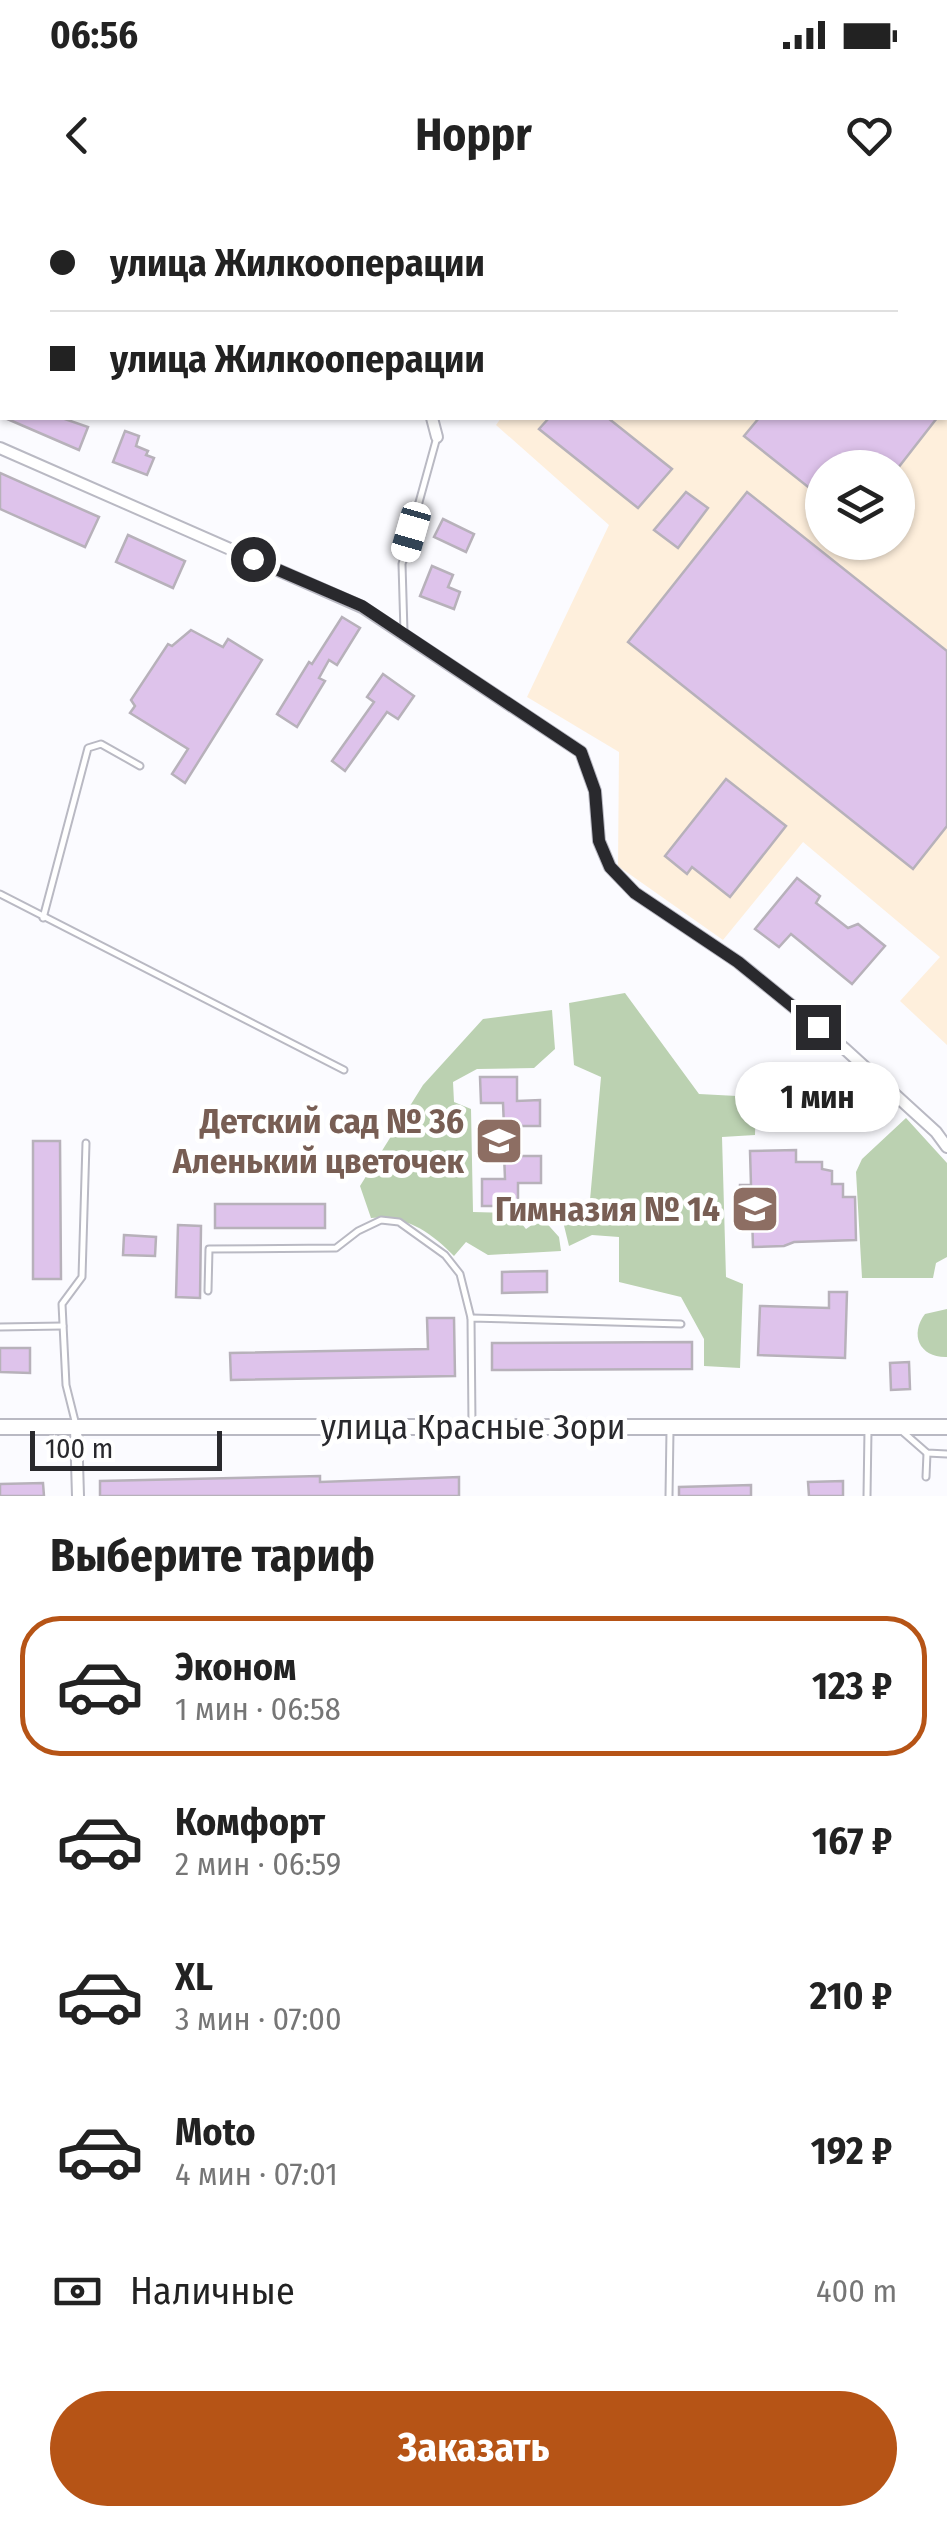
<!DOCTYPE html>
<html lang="ru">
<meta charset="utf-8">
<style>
:root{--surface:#fff;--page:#f2f2f2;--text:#222;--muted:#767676;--line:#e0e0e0;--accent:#b65416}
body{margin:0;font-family:"Fira Sans Condensed",sans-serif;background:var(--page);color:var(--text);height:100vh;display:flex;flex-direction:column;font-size:38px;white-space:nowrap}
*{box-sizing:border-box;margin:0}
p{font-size:32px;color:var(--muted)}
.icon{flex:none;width:55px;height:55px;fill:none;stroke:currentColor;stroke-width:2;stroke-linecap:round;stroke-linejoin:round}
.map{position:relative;height:1296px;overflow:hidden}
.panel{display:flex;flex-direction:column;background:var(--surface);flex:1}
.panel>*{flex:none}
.guide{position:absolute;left:0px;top:0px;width:948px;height:220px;box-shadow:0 2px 8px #0004;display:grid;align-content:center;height:220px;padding:0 50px;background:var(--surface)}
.buttons{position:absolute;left:805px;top:250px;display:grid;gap:20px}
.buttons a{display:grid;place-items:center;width:110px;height:110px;border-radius:50%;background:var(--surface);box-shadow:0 2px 8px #0004;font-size:50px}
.scale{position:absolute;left:30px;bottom:25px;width:192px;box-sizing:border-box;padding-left:10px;border:5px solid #29292d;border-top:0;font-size:28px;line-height:35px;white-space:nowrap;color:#29292d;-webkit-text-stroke:8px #fff;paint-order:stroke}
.end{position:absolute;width:45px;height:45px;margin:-22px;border:12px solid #29292d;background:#fff;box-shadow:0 0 0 5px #fff}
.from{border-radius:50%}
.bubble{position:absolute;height:70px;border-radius:35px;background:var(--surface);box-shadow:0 2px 8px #0004;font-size:32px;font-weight:700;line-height:70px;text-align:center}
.car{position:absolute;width:30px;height:60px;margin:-30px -15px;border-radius:12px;box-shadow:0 0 8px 2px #0007;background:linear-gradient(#fff 24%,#345 0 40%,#fff 0 76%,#345 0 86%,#fff 0)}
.guide b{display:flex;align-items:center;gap:35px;height:95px;font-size:38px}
.guide b+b{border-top:2px solid var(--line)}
.guide i{width:25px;height:25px;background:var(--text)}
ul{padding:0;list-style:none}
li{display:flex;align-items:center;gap:30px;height:140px;margin:0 20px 15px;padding:0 30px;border:5px solid transparent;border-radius:40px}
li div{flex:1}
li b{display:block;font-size:38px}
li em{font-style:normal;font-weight:700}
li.on{border-color:var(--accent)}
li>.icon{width:90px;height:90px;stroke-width:1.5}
h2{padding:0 50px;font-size:45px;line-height:120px}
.pay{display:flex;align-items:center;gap:25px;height:110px;padding:0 50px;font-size:38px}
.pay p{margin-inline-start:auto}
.primary-button{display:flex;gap:20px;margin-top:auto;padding:20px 50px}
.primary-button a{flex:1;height:115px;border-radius:60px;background:var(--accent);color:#fff;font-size:40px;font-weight:700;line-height:115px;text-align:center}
.status{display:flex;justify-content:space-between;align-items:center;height:70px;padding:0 50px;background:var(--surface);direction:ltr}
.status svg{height:28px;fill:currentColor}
header{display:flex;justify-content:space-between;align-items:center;height:130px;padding:0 50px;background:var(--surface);font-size:45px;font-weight:700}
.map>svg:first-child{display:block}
</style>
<div class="status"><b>06:56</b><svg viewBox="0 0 49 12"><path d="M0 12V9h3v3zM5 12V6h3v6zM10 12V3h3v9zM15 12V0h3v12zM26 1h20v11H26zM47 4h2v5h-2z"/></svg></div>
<header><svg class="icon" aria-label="back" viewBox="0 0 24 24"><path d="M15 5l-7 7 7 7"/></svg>Hoppr<svg class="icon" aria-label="heart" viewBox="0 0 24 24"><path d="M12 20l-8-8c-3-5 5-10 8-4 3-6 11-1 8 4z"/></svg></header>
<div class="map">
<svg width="947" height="1296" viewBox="0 0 947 1296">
<rect width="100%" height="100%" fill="#fbfbff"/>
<path fill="#feefdc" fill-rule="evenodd" d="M451 0H947V845L900 801 940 757 803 642 723 740 618 666 619 552 527 497 609 325 496 225 501 218H945V2ZM822 268H898V342H822Z"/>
<g fill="#bbd1b1">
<path d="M625 793 699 894 756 897 755 935 722 937 726 1077 743 1084 740 1168 704 1166V1139L681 1097 619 1082V1037L592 1035 569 1046 559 1005 590 1000 601 877 574 865 569 803Z"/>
<path d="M552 810 555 849 534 868 477 869 453 882 454 902 471 909 473 1012 513 1013 526 1029 542 1018 559 1037 561 1051 488 1055 466 1042 454 1056C431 1032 406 1015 371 1018L360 986 423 885 483 819Z"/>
<path d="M906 918 947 963V1057L936 1063 933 1078H862L856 972 862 959Z"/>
<path d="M947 1109V1157C920 1158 909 1135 925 1114Z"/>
</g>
<g fill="#dec3eb" stroke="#b7b1ba" stroke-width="2.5">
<path d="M5 218H62L88 227 79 250Z"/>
<path d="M549 218H608L672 269 638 308 539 229Z"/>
<path d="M759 218H937L898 268H822V298L744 236Z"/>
<path d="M125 231 139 236 136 246 148 251 146 255 154 258 147 275 113 262Z"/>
<path d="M0 273 99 317 85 347 0 309Z"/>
<path d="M686 292 708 308 678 348 654 330Z"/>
<path d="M747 292 947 451V626L913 669 628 442Z"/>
<path d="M443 319 474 334 466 352 434 337Z"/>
<path d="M128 335 185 361 173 388 116 362Z"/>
<path d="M432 366 453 375 448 387 460 392 454 409 420 396Z"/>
<path d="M342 417 360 428 337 465 329 460 319 478 325 481 297 527 277 514 309 462 312 464Z"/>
<path d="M191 430 223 447 228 439 262 460 185 583 172 574 188 549 130 513 135 506 131 500 168 444 172 446Z"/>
<path d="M383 474 414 496 398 519 387 512 345 571 332 561 374 502 367 497Z"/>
<path d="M726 579 786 626 730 697 692 667 687 674 665 656Z"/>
<path d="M797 678 820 696 816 703 848 728 858 724 885 746 852 784 791 734 779 747 755 729Z"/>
<path d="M480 877H517V901L540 900V926H517L518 956H541V983H518V1006H482V979H505L504 954 481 955V927H504L503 903H481Z"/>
<path d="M33 941H60L61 1079H33Z"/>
<path d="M796 950V962H822V969L832 971V984H843V997H855L856 1040 794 1042 784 1046 753 1047 752 1015H740V985H751L750 951Z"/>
<rect x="215" y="1004" width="110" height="24"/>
<path d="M178 1025 201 1026 200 1098 176 1097Z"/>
<path d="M124 1035 156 1037 155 1056 123 1055Z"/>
<path d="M547 1071V1092L502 1093V1072Z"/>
<path d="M829 1092H847L845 1158 758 1155 760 1106 829 1108Z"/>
<path d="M427 1118H454L455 1176 231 1180 230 1153 428 1149Z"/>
<path d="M692 1142V1169L492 1170V1143Z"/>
<path d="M0 1148H30V1173L0 1172Z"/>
<path d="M909 1162 910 1189 891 1190 890 1163Z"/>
<path d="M320 1276V1282L459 1277V1296H100V1281Z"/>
<path d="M843 1281V1296H809L808 1282Z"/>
<path d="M43 1283 44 1296H0V1284Z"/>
<path d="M751 1285V1296H679V1287Z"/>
</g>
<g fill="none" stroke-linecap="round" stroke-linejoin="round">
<g stroke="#b9b9c3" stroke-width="9">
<g id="service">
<path d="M404 432 402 364 437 237"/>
<path d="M0 694 344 870"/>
<path d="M43 718 88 548 101 544 140 566"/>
<path d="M208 1091 209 1049 336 1048 358 1031 381 1020 399 1022 445 1055 460 1074 471 1118"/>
<path d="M0 1127 63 1126"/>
<path d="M472 1224 471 1118 681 1124"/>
<path d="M76 1225 66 1185 62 1104 82 1077 86 943"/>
<path d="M903 1232 927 1253 947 1254"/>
<path d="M926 1277 927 1253"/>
<path d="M669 1296 670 1230"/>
<path d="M867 1296 868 1230"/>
</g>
</g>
<g stroke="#b9b9c3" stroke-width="14">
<g id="minor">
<path d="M60 0 62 2"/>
<path d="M15 2 22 0"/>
<path d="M0 7H2"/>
<path d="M432 218 437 237"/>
<path d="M0 248 362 407 581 552 595 591 599 641 610 667 635 693 738 762 845 849 936 932 947 947"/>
<path d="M76 1228 78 1296"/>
</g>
</g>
<g stroke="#b9b9c3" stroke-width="18">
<path id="secondary" d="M0 1227H947"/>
</g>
<use href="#service" stroke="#fff" stroke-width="5"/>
<use href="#minor" stroke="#fff" stroke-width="10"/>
<use href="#secondary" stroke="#fff" stroke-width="14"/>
</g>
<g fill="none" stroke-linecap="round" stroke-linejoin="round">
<path stroke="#29292d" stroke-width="12" d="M253 359 362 406 581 552 595 591 599 641 610 667 635 693 738 762 818 827"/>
</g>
<defs>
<g id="school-square" transform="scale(2.5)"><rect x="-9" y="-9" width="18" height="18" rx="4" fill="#8d6e63" stroke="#fff"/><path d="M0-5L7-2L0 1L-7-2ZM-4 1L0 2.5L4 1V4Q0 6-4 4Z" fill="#fff"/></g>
</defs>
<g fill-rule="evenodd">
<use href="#school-square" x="499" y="941"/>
<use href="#school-square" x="755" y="1009"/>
</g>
<g text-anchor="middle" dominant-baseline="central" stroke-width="9" stroke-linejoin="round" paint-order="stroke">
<g font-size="35" font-weight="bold" fill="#785e54" stroke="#fff" text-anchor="end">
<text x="464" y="921">Детский сад № 36<tspan x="464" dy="40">Аленький цветочек</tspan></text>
<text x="720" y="1009">Гимназия № 14</text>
</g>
<g font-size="35" fill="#29292d" stroke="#fff">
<text x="473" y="1227">улица Красные Зори</text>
</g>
</g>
</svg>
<div class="buttons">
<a><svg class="icon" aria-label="layers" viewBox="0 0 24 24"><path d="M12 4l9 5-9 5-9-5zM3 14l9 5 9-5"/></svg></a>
</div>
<div class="scale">100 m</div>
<i class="end from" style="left:253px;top:359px"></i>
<i class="end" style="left:818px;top:827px"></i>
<div class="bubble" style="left:735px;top:862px;width:165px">1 мин</div>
<i class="car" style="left:411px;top:332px;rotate:196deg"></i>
<div class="guide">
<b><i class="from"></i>улица Жилкооперации</b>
<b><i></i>улица Жилкооперации</b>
</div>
</div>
<section class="panel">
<h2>Выберите тариф</h2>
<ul>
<li class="on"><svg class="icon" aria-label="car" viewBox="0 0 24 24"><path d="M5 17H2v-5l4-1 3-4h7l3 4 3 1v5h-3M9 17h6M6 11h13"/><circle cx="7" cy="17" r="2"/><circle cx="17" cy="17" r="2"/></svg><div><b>Эконом</b><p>1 мин · 06:58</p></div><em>123 ₽</em></li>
<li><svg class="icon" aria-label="car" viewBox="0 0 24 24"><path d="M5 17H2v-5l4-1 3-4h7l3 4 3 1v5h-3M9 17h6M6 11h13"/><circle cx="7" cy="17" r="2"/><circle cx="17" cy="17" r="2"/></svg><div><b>Комфорт</b><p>2 мин · 06:59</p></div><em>167 ₽</em></li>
<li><svg class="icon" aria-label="car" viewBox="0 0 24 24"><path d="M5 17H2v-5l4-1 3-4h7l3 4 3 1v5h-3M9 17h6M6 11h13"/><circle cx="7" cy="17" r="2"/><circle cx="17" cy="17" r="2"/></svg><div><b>XL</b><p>3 мин · 07:00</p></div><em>210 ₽</em></li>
<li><svg class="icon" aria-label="car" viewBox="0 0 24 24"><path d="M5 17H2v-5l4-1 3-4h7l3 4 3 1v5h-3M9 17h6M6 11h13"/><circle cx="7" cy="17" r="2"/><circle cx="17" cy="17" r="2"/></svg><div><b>Moto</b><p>4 мин · 07:01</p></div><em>192 ₽</em></li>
</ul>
<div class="pay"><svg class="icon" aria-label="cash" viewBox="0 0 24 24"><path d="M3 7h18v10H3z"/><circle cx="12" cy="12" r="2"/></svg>Наличные<p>400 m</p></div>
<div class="primary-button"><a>Заказать</a></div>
</section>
